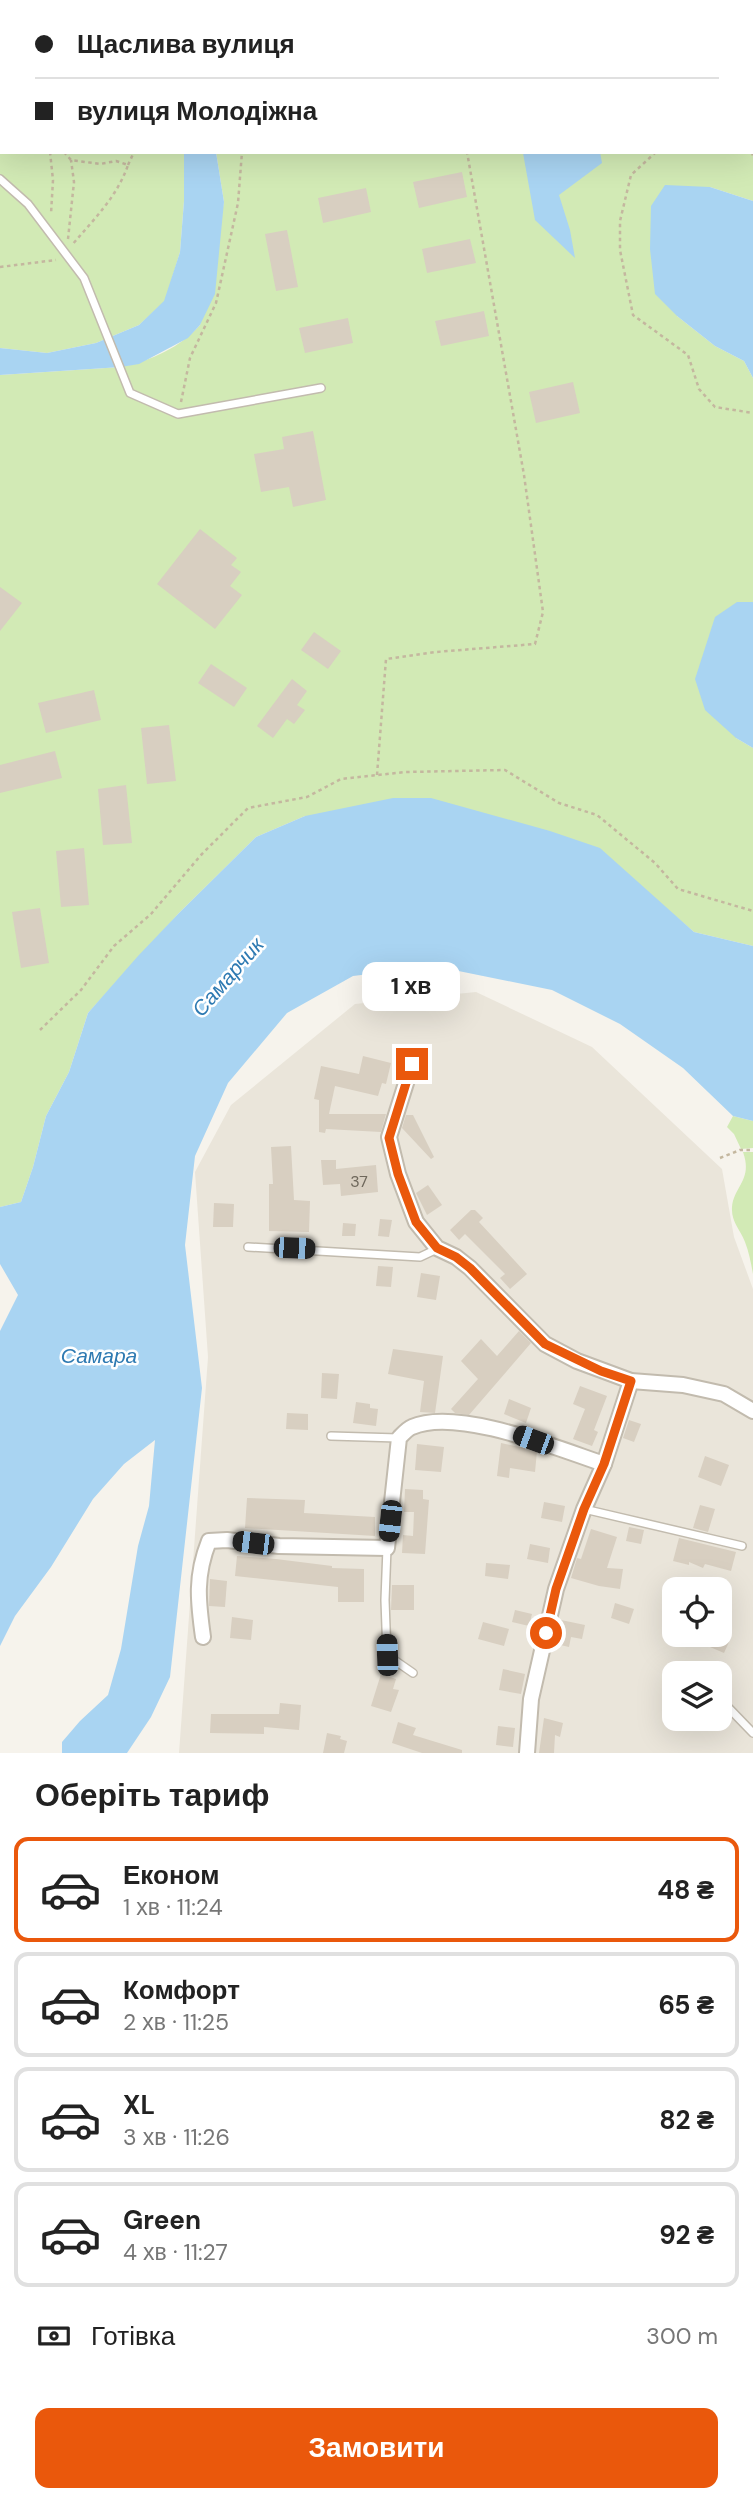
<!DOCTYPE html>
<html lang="uk">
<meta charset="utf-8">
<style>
:root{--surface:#fff;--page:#f2f2f2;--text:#222;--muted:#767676;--line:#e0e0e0;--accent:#ea580c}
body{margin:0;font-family:"DM Sans",sans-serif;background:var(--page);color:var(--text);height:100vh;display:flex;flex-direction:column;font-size:26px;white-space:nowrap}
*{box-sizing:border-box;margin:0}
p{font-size:23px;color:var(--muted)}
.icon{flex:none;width:38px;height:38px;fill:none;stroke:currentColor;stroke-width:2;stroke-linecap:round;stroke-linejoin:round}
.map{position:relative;height:1753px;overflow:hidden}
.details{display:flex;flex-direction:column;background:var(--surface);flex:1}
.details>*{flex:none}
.guide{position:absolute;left:0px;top:0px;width:754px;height:154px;box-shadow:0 7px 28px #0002;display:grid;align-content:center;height:154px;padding:0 35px;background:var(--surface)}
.fabs{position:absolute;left:662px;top:1577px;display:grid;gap:14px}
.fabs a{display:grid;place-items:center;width:70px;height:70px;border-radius:14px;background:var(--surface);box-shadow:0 7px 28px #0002;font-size:35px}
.end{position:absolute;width:32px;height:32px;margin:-16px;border:9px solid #ea580c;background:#fff;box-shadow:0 0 0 4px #fff}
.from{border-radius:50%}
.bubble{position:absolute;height:49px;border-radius:14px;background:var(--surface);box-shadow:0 7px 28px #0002;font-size:23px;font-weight:700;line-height:49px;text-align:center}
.car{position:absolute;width:21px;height:42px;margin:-21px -10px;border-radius:9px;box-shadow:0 0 5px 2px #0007;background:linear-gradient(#222 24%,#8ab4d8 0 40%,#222 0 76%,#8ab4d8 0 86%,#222 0)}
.guide b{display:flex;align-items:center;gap:24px;height:66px;font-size:26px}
.guide b+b{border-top:2px solid var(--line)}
.guide i{width:18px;height:18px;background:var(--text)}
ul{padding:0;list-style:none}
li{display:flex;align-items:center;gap:21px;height:105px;margin:0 14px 10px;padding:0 21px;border:4px solid var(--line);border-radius:14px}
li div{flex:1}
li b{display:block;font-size:26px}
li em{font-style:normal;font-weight:700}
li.on{border-color:var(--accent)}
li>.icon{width:63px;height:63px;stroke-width:1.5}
h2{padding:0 35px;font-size:32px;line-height:84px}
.pay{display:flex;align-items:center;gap:18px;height:77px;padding:0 35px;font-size:26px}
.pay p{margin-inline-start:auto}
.action{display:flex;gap:14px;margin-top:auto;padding:14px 35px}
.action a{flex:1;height:80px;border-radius:14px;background:var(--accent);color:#fff;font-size:28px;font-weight:700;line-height:80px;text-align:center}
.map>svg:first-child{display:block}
</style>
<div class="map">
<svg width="753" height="1753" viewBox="0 0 753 1753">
<rect width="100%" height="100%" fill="#f6f3ec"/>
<path fill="#eae5da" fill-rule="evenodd" d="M476 992 592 1047 722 1169 734 1237 753 1289V1753H179L208 1357 195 1172 231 1105 355 1004ZM674 1589H719V1634H674ZM674 1673H719V1718H674Z"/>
<g fill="#d2eab5">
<path d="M0 0 8 2H2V152H184V201L180 252 165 301 139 325 96 343 47 353 0 348Z"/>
<path d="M212 0H550L552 2H211Z"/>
<path d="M753 87V201L710 187 677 316 715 346 744 361 753 378V602H737L736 738 753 748V946L694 932 652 896 305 816 256 837 179 913 88 1013 69 1072 46 1116 33 1167 21 1202 0 1207V375L121 367C150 361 181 347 200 325L224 202 216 152H752Z"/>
<path d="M733 1116 753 1121V1148L741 1149 734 1134 727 1127Z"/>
<path d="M743 1152H753V1274C751 1263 749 1252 745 1242 740 1229 731 1222 732 1207 734 1186 753 1180 743 1152Z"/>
</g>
<g fill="#a9d4f2">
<path d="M184 152H216L224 202 215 294 200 325 188 338 139 364 121 367 0 375V348L47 353 96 343 139 325 164 301 180 252 184 201Z"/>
<path d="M600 152 602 163 559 195 570 230 575 258 535 220 523 153Z"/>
<path d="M665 185 710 187 753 201V378L744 361 715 346 677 316 655 294 650 249 651 206Z"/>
<path d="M737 602H753V748L736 738 705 710 695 679 715 617Z"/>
<path d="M393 798H431L550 831 600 848 694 932 753 946V1121L733 1116 683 1068 620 1024 552 990 434 966 353 976 287 1013 228 1083 195 1156 185 1245 202 1388 170 1677 151 1717 127 1753H62V1742L80 1721 108 1695 121 1649 138 1546 149 1506 155 1440 124 1464 93 1499 51 1567 15 1616 0 1646V1331L18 1295 0 1264V1207L21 1202 33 1167 46 1116 69 1072 88 1013 138 956 179 913 256 837 305 816Z"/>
</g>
<g fill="#d8cfc1">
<path d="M462 172 467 197 419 208 413 182Z"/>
<path d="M366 188 371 212 323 223 318 198Z"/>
<path d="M287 230 298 287 276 291 265 234Z"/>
<path d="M470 239 476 263 427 273 422 249Z"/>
<path d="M484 311 489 336 441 346 435 321Z"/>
<path d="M348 318 353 343 305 353 299 328Z"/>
<path d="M573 382 580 413 536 423 529 392Z"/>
<path d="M313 431 326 500 293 507 289 487 261 492 254 454 284 449 282 437Z"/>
<path d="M200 529 237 558 231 565 241 572 230 586 242 595 215 629 157 584Z"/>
<path d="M0 587 22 603 0 631Z"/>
<path d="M314 632 341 651 328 669 301 650Z"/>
<path d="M211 664 247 688 234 707 198 683Z"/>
<path d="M292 679 307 691 297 705 305 710 294 724 287 719 273 738 257 726Z"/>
<path d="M94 690 101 720 46 733 38 703Z"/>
<path d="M169 725 176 781 147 784 141 728Z"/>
<path d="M55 751 62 778 0 793V765Z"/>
<path d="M126 785 132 843 103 845 98 789Z"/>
<path d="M84 848 89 905 61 907 56 851Z"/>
<path d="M40 908 49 963 21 968 12 912Z"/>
<path d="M363 1056 391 1063 386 1084 382 1083 378 1096 335 1086 329 1114H386L381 1132 326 1129 325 1133 319 1132V1100L314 1099 321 1066 359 1074Z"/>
<path d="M406 1115H413L434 1157 431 1159 402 1128Z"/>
<path d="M291 1146 294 1200 310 1201 309 1232 269 1231V1184H273L271 1147Z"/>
<path d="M321 1160H336V1169L376 1165 378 1192 341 1196 340 1184 323 1185Z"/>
<path d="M428 1185 442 1205 427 1215 416 1193Z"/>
<path d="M214 1203 234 1204 233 1227H213Z"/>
<path d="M471 1210H475L483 1218 479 1222 527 1274 510 1289 500 1278 505 1274 465 1234 459 1240 450 1230Z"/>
<path d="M380 1219 392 1220 389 1237 378 1236Z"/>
<path d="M343 1223 356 1224 355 1236H342Z"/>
<path d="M378 1266 393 1267 391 1287 376 1286Z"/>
<path d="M421 1273 440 1276 436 1300 417 1297Z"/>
<path d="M519 1331 531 1343 469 1415 455 1413 451 1409 478 1379 461 1361 481 1339 497 1356Z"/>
<path d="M393 1349 443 1356 435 1413 420 1412 424 1381 388 1374Z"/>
<path d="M322 1373 339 1374 337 1399 321 1398Z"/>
<path d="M580 1386 607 1396 594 1430 598 1432 592 1446 573 1439 585 1409 573 1404Z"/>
<path d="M509 1399 531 1408 526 1423 504 1414Z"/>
<path d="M356 1402 370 1404V1408L378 1409 376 1426 353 1423Z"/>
<path d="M287 1413 308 1414V1430L286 1429Z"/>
<path d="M629 1420 641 1424 634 1442 623 1438Z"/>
<path d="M501 1443 537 1451 535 1472 510 1468 509 1478 497 1476Z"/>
<path d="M417 1444 444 1447 441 1472 415 1470Z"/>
<path d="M705 1456 729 1465 721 1486 698 1477Z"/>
<path d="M405 1489 423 1490V1499L429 1500 425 1554 402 1553 403 1535 413 1536 414 1512H404Z"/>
<path d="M247 1498 305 1500 304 1513 375 1517V1536L245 1528Z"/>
<path d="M544 1502 565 1506 562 1522 541 1518Z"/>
<path d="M700 1505 715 1509 708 1532 693 1528Z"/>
<path d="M629 1527 644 1530 641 1544 626 1541Z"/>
<path d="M591 1529 617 1537 607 1568 623 1569 620 1589 599 1586 571 1578 577 1558 581 1559Z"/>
<path d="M679 1538 736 1552 731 1571 705 1564 703 1568 689 1562V1565L673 1561Z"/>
<path d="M530 1544 550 1548 548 1563 527 1559Z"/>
<path d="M237 1556 276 1559 332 1566V1568L364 1569V1602H338V1587L235 1576Z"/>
<path d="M486 1563 510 1565 508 1579 485 1576Z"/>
<path d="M210 1579 227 1581 225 1607 209 1606Z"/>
<path d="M392 1585H414V1610H391Z"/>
<path d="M615 1603 634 1609 629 1624 611 1618Z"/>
<path d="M515 1610 532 1614 529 1626 512 1622Z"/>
<path d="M232 1617 253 1620 251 1640 230 1638Z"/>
<path d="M561 1620 585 1625 582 1639 571 1637 569 1647 556 1644Z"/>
<path d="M483 1622 509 1629 504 1646 478 1639Z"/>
<path d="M716 1635 729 1642 724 1653 710 1647Z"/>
<path d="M503 1669 525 1674 521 1694 499 1690Z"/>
<path d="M381 1674 396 1679 393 1689 399 1690 391 1712 371 1706Z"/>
<path d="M280 1703 301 1705 299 1730 264 1727V1734L210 1733 211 1714H279Z"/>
<path d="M544 1718 563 1723 560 1737 555 1735 554 1753H539Z"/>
<path d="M398 1722 416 1728 413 1735 462 1750V1753H422L392 1743Z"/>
<path d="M498 1726 515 1728 513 1747 496 1745Z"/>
<path d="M327 1733 341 1736 340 1739 347 1741 344 1753H323Z"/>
</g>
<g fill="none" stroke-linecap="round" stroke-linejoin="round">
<g stroke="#c2bbae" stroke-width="10">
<g id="service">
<path d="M0 179 28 204 84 278 130 393 178 414 321 388"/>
<path d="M248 1247 420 1257 437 1249"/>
<path d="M331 1436 398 1438"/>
<path d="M584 1509 742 1546"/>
<path d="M387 1548 385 1600 387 1655 413 1673"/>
<path d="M723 1702 753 1733"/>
</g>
</g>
<g stroke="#c2bbae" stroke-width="18">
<g id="minor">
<path d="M412 1064 389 1137 398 1174 416 1222 437 1248 456 1257 470 1268 545 1344 577 1361 631 1381 683 1385 724 1394 753 1411"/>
<path d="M203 1637C198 1601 195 1576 209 1541L227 1540 279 1546 387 1548 399 1438C403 1434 407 1429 412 1427 457 1407 559 1449 604 1464"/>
<path d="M527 1753 531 1699 556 1589 584 1509 604 1464 631 1381"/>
</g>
</g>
<g stroke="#c4b79f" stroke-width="2.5" stroke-dasharray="3.5 3.5" stroke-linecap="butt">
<path d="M701 0 702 2"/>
<path d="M255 2V0"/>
<path d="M690 2V0"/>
<path d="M50 152 53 180 51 214"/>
<path d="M64 152 71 160 100 164 116 161 128 165C117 197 94 219 72 245"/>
<path d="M656 152 631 175 620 221V250L633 315 688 355 699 389 715 407 753 413"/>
<path d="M752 152 753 156"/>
<path d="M128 165 134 152"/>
<path d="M68 239 74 182 71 160"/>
<path d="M0 267 56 260"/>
<path d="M181 402 190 358 216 303 238 203 242 152"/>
<path d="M377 775 386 659 436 652 535 644 543 612 524 475 467 152"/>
<path d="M40 1030 81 990 114 946 151 914 201 855 248 808 307 797 341 779 406 772 505 770 559 803 597 815 655 863 678 889 753 911"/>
<path d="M720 1158 740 1150H753"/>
</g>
<use href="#service" stroke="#fff" stroke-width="7"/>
<use href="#minor" stroke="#fff" stroke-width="14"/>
</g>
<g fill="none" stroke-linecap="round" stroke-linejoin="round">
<path stroke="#ea580c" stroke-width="9" d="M412 1064 389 1138 398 1174 416 1222 437 1248 456 1257 470 1268 545 1344 601 1371 631 1381 604 1464 584 1509 556 1589 546 1633"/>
</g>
<g text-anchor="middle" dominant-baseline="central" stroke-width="5" stroke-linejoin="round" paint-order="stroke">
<g font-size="16" fill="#6e675b">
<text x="359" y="1181">37</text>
</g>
<g font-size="21" font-style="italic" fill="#2e7ab2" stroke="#fff">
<text transform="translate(228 977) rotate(-49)">Самарчик</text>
<text x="99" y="1356">Самара</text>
</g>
</g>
</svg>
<div class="fabs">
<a><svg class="icon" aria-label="locate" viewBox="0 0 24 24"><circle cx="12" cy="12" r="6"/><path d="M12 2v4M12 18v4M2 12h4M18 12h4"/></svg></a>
<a><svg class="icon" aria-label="layers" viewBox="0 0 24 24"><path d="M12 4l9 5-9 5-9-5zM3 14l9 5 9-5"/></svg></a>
</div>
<i class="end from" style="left:546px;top:1633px"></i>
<i class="end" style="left:412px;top:1064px"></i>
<div class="bubble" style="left:362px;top:962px;width:98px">1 хв</div>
<i class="car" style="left:294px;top:1248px;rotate:92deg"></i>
<i class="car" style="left:533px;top:1440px;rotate:290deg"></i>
<i class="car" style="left:390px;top:1521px;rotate:186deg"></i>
<i class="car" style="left:253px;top:1543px;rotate:277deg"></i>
<i class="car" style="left:387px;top:1655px;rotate:358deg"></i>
<div class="guide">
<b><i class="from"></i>Щаслива вулиця</b>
<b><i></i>вулиця Молодіжна</b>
</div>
</div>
<section class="details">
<h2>Оберіть тариф</h2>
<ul>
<li class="on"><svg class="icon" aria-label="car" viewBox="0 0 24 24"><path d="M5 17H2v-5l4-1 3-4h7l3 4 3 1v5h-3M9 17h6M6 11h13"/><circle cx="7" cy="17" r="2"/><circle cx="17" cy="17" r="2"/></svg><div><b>Економ</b><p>1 хв · 11:24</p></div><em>48 ₴</em></li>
<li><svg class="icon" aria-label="car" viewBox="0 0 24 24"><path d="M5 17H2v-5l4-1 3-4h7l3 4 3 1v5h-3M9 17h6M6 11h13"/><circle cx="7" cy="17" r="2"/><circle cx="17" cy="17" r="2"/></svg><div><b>Комфорт</b><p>2 хв · 11:25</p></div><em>65 ₴</em></li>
<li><svg class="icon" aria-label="car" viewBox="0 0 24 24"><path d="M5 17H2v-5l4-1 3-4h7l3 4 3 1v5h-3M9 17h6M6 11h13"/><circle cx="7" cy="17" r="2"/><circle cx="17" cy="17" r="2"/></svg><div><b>XL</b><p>3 хв · 11:26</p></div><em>82 ₴</em></li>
<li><svg class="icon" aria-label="car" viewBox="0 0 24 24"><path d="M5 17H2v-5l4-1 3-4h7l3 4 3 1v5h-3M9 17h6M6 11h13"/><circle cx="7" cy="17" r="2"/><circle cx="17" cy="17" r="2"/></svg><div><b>Green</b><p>4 хв · 11:27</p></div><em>92 ₴</em></li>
</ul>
<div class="pay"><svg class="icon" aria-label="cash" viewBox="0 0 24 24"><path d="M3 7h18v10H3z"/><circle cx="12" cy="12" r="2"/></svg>Готівка<p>300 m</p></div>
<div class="action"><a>Замовити</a></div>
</section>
